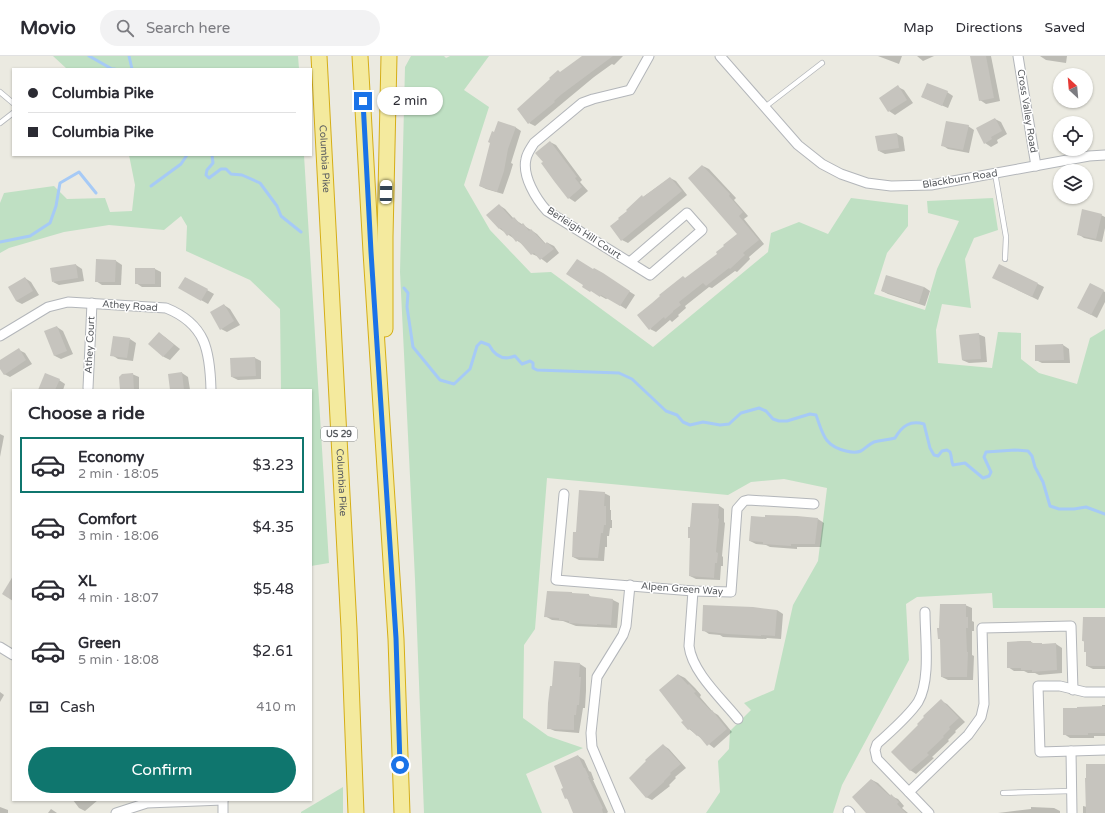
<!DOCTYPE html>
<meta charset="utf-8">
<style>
:root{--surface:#fff;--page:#f2f2f3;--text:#2b2b33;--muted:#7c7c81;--line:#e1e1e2;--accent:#0f766e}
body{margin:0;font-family:"Varela Round",sans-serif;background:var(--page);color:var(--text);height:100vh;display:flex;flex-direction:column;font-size:15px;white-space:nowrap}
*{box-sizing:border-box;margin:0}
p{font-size:13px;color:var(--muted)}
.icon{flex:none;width:22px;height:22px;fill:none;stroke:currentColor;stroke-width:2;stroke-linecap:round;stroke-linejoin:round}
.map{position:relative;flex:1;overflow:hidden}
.drawer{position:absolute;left:12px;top:333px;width:300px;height:412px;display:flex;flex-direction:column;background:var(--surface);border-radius:0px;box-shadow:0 1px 3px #0004}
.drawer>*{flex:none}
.banner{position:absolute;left:12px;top:12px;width:300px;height:88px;border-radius:0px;box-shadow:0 1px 3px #0004;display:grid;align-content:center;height:88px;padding:0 16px;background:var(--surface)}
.needle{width:26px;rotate:334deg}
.controls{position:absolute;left:1053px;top:12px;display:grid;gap:8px}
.controls a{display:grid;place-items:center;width:40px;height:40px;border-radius:50%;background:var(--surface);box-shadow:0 1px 3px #0004;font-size:20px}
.end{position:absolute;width:18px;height:18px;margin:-9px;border:5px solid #1a73e8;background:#fff;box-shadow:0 0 0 2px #fff}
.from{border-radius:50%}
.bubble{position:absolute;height:28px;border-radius:14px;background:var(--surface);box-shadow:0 1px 3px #0004;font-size:13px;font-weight:600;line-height:28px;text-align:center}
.car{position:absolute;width:12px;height:24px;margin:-12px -6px;border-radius:5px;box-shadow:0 0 3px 1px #0007;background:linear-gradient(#fff 24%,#345 0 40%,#fff 0 76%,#345 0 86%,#fff 0)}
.banner b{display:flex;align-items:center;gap:14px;height:38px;font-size:15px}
.banner b+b{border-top:1px solid var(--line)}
.banner i{width:10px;height:10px;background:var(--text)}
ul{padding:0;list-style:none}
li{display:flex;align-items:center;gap:12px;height:56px;margin:0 8px 6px;padding:0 8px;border:2px solid transparent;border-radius:0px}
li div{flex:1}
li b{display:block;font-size:15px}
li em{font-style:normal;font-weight:600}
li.current{border-color:var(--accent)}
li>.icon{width:36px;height:36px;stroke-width:1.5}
h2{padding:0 16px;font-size:18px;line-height:48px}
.pay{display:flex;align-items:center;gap:10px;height:44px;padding:0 16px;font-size:15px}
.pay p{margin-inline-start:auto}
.button{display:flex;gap:8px;margin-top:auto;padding:8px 16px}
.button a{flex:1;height:46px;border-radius:24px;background:var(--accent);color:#fff;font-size:16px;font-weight:600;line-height:46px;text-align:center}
header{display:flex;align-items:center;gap:24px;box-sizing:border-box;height:56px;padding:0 20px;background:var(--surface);border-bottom:1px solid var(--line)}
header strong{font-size:19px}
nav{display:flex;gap:22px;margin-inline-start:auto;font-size:14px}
.search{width:280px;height:36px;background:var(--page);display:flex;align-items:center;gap:10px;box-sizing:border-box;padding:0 14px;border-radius:22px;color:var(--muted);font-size:15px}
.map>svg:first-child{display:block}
</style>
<header>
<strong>Movio</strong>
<div class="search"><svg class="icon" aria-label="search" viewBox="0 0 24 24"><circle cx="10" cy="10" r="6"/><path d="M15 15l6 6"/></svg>Search here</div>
<nav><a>Map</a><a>Directions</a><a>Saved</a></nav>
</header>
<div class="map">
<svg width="1105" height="757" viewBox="0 0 1105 757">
<rect width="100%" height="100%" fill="#ebeae1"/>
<g fill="#bfe0c3">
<path d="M53 0H298L299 13H67Z"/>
<path d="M411 0H444L446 2 450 0H489L464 34 489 51 464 129 490 174 531 217 551 216 653 291 768 196 771 177 799 166 828 178 851 142 908 149V170L887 197 874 238 925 254 937 213 959 165 928 157 927 145 993 142 998 174 974 182 965 203 971 252 942 248 936 274 938 307 992 312 998 276 1021 277V303L1039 317 1077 328 1090 282 1105 273V552H993L992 537 917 541 906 548 909 604 842 729 833 757H706L720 736 718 705 729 693 730 675 751 654 744 647 774 634 793 549 818 505 827 432 784 423 751 426 728 439 547 422 535 573 524 589 523 662 548 680 583 692 526 718 542 757H424L415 523 400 216 405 11Z"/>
<path d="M129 99H304L329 507 311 510V334H281L280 253 250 224 186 195 187 170 181 160 164 174 109 169 64 176 9 192 0 197V147L4 137 54 130 67 143 105 142 110 156 132 155 135 129Z"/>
<path d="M343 731V757H301V756Z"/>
</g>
<g fill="#0003">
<path d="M583 0H623L614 9 612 8 594 21 535 70 529 67 561 17Z"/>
<path d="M878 0H902L899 8Z"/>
<path d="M917 0H934L923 5Z"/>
<path d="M971 0H991L1000 45 986 48 980 44Z"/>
<path d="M1040 0H1067L1066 7 1046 4Z"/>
<path d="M898 31 904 34 913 47 895 59 889 55Z"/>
<path d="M947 36 953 40 948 52 922 41Z"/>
<path d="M995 63 1001 66 1007 78 997 84 998 87 991 91 985 87Z"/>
<path d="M968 70 974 74 969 97 948 93 942 89Z"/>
<path d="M515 71 521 75 511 107 513 108 510 118 503 138 486 133 480 130Z"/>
<path d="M897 78 903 81 905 95 885 98 879 95Z"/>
<path d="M550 86 556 89 582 124 580 126 588 135 575 146 569 142Z"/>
<path d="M703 110 709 113 736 142 734 144 748 160 744 163 764 188 749 201 750 203 737 216 735 215 712 232 709 231 685 250 686 252 678 259 679 260 672 266 670 264 656 276 650 273 683 221 686 223 719 198 739 178Z"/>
<path d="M670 122 676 125 687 139 628 187 622 184 628 155 643 141Z"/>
<path d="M499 149 505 153 514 163 537 178 546 188 548 187 554 190 559 197 547 207 539 201 532 198 522 188 500 173Z"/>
<path d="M1101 159 1105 161V172L1102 186 1084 182 1078 178Z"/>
<path d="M97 205H116L122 209 121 229H102L96 225Z"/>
<path d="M76 209 82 213 84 225 59 229 53 226Z"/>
<path d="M155 213 161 216V231H142L136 227Z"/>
<path d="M600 217 635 239 626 253 608 242 606 243 583 230Z"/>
<path d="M25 222 31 226 39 239 22 248 16 245Z"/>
<path d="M186 222 214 238 208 248 180 232Z"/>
<path d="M1000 225 1038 228 1044 231 1038 244Z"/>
<path d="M1090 228 1105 236V246L1097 262 1084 255Z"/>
<path d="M924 231 930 235 925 250 888 238 882 235Z"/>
<path d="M224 249 230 253 240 269 227 276 221 273Z"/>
<path d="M57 271 63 275 73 298 61 303 55 300Z"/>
<path d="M159 277 165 281 180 293 170 304 164 301 150 288Z"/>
<path d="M978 278 985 281 987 306 969 307 962 304Z"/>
<path d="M130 283 136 287 133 305 118 303 112 299Z"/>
<path d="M1063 289 1069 293 1070 307H1042L1036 304Z"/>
<path d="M19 294 25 297 32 308 10 321 4 318 0 311V306Z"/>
<path d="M255 302 261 305V323L238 324 232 321Z"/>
<path d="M182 317 188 321 190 334H171Z"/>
<path d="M132 318 139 321V334H121Z"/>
<path d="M59 324 65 328 63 334H39Z"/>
<path d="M0 378 4 380 0 401Z"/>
<path d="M604 437 610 440V454H611V464H612V472H610L609 480H607V491H605L604 505 579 504 573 501 577 477Z"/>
<path d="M718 449 724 453V466L725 467 722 500 723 501V510H721L720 524 696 523 690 520Z"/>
<path d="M818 463 824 467 821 491H797V493L770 491 766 489 756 488 750 485Z"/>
<path d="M589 539 592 542 613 544 619 547 617 572 576 570 563 565 552 564 545 560Z"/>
<path d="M965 549 972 552V565L974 566V575H972V599L974 600 973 624H948L942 621Z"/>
<path d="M777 554 783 558 781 583 767 582 766 583 723 581 720 579 709 578 703 574Z"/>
<path d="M1105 562V613H1093L1087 610V596L1085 586 1083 585Z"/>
<path d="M1031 586 1035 588H1056L1062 592V617L1039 619 1035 617H1028L1024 615H1014L1008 611Z"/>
<path d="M580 608 586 612V635L585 652H583L579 677 555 675 548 672 553 631Z"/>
<path d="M679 619 685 622 695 632 701 639 700 641 713 656 718 659 732 676 714 692 689 673 684 665Z"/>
<path d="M0 636 4 639 0 646Z"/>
<path d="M941 645 947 648 965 666 955 675 956 676 948 684 949 685 932 701 934 702 916 718 910 714Z"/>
<path d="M1102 649H1105V680H1094V682H1070L1064 678 1102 651Z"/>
<path d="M663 689 669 693 686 712 675 721 676 722 669 729 670 730 652 744 646 741Z"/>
<path d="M578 700 584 704 589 715 591 716 594 724H593L608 756 607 757H574L569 744 566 742 564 733Z"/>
<path d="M1105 709V757H1083V750L1087 751Z"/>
<path d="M872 724 878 727 891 740 898 743 904 750 902 752 908 757H868Z"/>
<path d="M73 744H98L85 755 79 752Z"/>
<path d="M0 751 8 754V757H0Z"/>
<path d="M1031 751 1054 752 1060 755V757H998L1031 753Z"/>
<path d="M51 753 57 757H48Z"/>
</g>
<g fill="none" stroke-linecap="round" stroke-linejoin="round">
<g stroke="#a6caf6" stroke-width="3">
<path d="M89 0 112 13H115"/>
<path d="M129 0 132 13"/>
<path d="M212 99 213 107 207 114 206 119 209 122 221 113H226L231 118 242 119 260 127 277 150 281 160 301 176"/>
<path d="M151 130 181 108 187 99"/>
<path d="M0 186 30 180 50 167 56 150 60 127 79 116 96 137"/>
<path d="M404 232 408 237 407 251 413 291 440 324 454 328 470 313 477 290 481 286 489 289C495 300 503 305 515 300L522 308 530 305 533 307V312L537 314 619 317 632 323 666 355 677 359 683 366 690 369 703 366 720 369 729 368 741 357 759 352 766 355 773 363 779 365H787L810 358 816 359C823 378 824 390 846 395 850 396 856 397 861 395 866 392 869 388 874 386 881 384 888 384 895 382 902 370 910 364 924 368L930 392 934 399 938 400 942 395 947 394 950 396C952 401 951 405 953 409L965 407 983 422 989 420 991 416 984 401 986 396 1015 394 1028 395 1032 400 1035 411 1043 426 1050 450 1059 453H1074L1086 451 1105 458"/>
</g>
</g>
<g fill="#c6c4be">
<path d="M582 0H613L562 38 554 45 555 46 528 68 517 53 550 23 549 22 558 14 560 16Z"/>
<path d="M970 0H986L994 42 979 45Z"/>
<path d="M927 27 948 35 942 50 921 41Z"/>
<path d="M898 29 907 44 888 56 879 42Z"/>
<path d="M995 62 1002 75 991 81 992 83 984 88 976 72Z"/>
<path d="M498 65 516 71 508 93 504 115 497 136 479 130 490 87 488 86 492 75 494 76Z"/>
<path d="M946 65 969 69 963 94 941 90Z"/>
<path d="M897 77 899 92 878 95 875 80Z"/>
<path d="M550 85 577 121 575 122 582 131 568 143 554 125 541 107 543 106 535 97Z"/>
<path d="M702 109 730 138 729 140 743 156 739 160 759 184 743 197 745 199 730 213 729 212 706 230 703 227 679 246 681 249 673 255V256L665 263 664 261 649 274 637 259 652 247 660 240 659 239 683 220 685 222 717 198 716 196 724 190 723 189 737 178 688 122Z"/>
<path d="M670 121 682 135 621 185 610 170 619 163 618 162 627 155 626 154 642 139 643 141Z"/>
<path d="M499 148 512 163 514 161 521 169 523 167 529 175 531 173 545 188 547 186 554 193 540 204 534 197 531 199 518 184 516 186 510 178 507 180 501 172 499 173 486 159Z"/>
<path d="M1082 153 1102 158 1096 183 1077 179Z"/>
<path d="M96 203 116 204 115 226H95Z"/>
<path d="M577 203 593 213 594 212 603 217 630 235 620 250 601 239 600 241 591 235 590 236 582 231 583 229 566 218Z"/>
<path d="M76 208 78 222 52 226 50 212Z"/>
<path d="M999 208 1038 227 1032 241 992 222Z"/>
<rect x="135" y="212" width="20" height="16"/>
<path d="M886 219 924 231 919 247 881 235Z"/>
<path d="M25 221 33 235 16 245 8 231Z"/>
<path d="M185 221 208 233 201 245 178 232Z"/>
<path d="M1090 227 1104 234 1091 259 1077 252Z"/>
<path d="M224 248 234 265 220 274 210 256Z"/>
<path d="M57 270 67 295 54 300 44 275Z"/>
<path d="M159 276 174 289 163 301 148 288Z"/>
<path d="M979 277 981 303 962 304 959 279Z"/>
<path d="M113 280 130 282 127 302 110 300Z"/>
<path d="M1063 288 1064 304 1035 305V289Z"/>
<path d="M19 292 26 304 4 319 0 313V304Z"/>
<path d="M255 301 256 320 231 321 230 302Z"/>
<path d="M182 316 184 334H170L168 318Z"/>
<path d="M45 317 60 323 55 334H38Z"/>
<path d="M133 317 134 334H120L119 321 122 318Z"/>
<path d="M579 434 605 436 604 450H606V469H604L603 477H601L598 502 572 501 573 476H576Z"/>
<path d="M692 447 719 448 718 462 719 463 716 496 718 497 717 507H715L714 522 689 520 690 482H688V471H690Z"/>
<path d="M765 459 797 460 818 462 815 488H791V490L763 488V486L749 485 751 460 765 461Z"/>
<path d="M13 520V545L2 538Z"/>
<path d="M547 535 572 536V537L589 538V540L613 543 611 569 597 568V569L569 567V565L559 564V562L544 561Z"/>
<path d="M940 548H966V561H968V572H966L967 596H968L967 621H941L940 583H938L937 572H939Z"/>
<path d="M703 549 753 551 777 554 775 580 761 579V580L727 578 702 575Z"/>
<path d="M1083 561H1105V610H1086V596H1084V585H1082Z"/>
<path d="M1021 585H1031V587H1042V588L1056 587 1057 614 1032 616V614H1021V612H1007V586Z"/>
<path d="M554 605 580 607 579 621H581L579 649H577L576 659H574V674L547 673 548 647 550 630H552Z"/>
<path d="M678 618 688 629 689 628 696 636 694 637 711 655 712 654 727 673 707 690 698 679 697 680 690 673 688 674 681 666 683 665 659 634Z"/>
<path d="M941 643 959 662 949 671 950 673 943 680 944 681 927 697 929 699 910 715 891 696 918 669 917 668 924 661 923 660Z"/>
<path d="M1105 650V677H1088V679H1063V652H1077V651Z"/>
<path d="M663 688 681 708 670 717 671 718 664 725V726L646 742 629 722 646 705 645 704Z"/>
<path d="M578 699 584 712H585L589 721H588L603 752 602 753 603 757H573L567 742 565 743 561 733 563 732 554 710Z"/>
<path d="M1086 708H1105V757H1086L1085 722H1086Z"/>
<path d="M871 723 890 740 891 738 899 746 897 748 906 757H866L852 741Z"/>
</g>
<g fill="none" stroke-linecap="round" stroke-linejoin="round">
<g stroke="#b3b6ba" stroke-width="6">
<g id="service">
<path d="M0 36 13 47"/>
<path d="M765 51 822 7"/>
<path d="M0 67 13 57"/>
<path d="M995 117 1006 181 1005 203"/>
<path d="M1003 737 1071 735"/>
</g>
</g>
<g stroke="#b3b6ba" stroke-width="11">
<g id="minor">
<path d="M720 0 798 89 822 108 841 118 867 127 891 130 931 129 1089 100 1105 99"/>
<path d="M1018 0 1036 110"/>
<path d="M630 206 687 157 702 174 650 219 547 155C536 143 522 120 526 103 527 97 531 92 534 87L582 47 593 43 630 34 649 0"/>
<path d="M0 280 48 251 68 246 166 252C206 268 210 295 211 334"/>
<path d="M88 332 92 247"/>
<path d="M564 438 556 524 693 535 731 536 737 453 744 445 748 444 814 448"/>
<path d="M693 535 689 590C692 616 722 643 738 663"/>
<path d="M925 556C925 582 931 624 918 646 908 661 890 676 877 688L875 694 877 703 929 757"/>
<path d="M0 591 13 599"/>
<path d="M1105 636H1085L1060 630H1038L1040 696 1105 694"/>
<path d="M1071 695 1072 757"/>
<path d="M909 736 968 679 981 661 984 648 982 572 1071 570 1073 634"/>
<path d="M223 744V757"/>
<path d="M848 755 850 757"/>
<path d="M116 757 147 747 223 744"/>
<path d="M620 757 592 691 591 677 597 621 623 579 626 570 630 529"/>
</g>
</g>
<g stroke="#d5ae17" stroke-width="17">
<g id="trunk">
<path id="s1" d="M319 0 349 572 356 757"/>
<path d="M360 0 371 196 396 583 402 757"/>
<path d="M385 273V181L389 0"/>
</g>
</g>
<use href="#service" stroke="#fff" stroke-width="4.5"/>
<use href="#minor" stroke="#fff" stroke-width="9"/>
<use href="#trunk" stroke="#f4ea9e" stroke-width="15"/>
</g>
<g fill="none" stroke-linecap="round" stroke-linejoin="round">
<path stroke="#1a73e8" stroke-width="5" d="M363 45 371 196 396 582 400 709"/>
</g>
<g text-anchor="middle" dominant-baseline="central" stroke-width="3" stroke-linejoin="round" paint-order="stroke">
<rect fill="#fff" stroke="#8b8d90" stroke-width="1" x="321" y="371" width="36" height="14" rx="3"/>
<g font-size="9" font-weight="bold" fill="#595c60">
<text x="339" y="378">US 29</text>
</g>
<g font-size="10" fill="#595c60" stroke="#fff">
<text transform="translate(1027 55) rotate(81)">Cross Valley Road</text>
<text stroke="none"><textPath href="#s1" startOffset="103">Columbia Pike</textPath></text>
<text transform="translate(960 123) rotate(-9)">Blackburn Road</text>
<text transform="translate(584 177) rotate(33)">Berleigh Hill Court</text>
<text transform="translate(130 250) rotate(4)">Athey Road</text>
<text transform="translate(90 289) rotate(-87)">Athey Court</text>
<text stroke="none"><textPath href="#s1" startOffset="427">Columbia Pike</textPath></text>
<text transform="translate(682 533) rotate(4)">Alpen Green Way</text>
</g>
</g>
</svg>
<div class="controls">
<a><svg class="needle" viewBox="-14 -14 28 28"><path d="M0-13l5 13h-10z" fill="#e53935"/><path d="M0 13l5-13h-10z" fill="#7c7c81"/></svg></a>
<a><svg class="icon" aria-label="locate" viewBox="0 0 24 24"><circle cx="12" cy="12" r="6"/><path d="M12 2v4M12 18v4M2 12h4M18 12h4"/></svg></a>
<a><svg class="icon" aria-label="layers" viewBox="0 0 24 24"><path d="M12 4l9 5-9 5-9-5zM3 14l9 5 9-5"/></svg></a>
</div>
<i class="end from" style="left:400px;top:709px"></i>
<i class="end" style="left:363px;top:45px"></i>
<div class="bubble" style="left:377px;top:31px;width:66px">2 min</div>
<i class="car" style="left:386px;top:136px;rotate:1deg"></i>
<div class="banner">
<b><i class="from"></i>Columbia Pike</b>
<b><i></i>Columbia Pike</b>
</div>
<section class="drawer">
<h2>Choose a ride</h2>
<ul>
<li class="current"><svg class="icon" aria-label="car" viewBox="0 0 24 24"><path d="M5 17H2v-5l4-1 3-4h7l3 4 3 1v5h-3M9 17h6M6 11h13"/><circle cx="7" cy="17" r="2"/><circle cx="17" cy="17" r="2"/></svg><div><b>Economy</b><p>2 min · 18:05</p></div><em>$3.23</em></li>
<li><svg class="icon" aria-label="car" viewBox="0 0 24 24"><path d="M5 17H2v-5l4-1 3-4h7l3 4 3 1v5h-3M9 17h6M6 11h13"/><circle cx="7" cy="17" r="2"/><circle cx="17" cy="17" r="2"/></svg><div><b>Comfort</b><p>3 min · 18:06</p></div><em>$4.35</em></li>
<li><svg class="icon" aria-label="car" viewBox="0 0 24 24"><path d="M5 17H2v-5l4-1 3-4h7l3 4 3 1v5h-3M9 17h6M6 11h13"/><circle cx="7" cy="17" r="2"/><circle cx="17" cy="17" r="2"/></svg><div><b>XL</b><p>4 min · 18:07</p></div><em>$5.48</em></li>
<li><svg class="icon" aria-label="car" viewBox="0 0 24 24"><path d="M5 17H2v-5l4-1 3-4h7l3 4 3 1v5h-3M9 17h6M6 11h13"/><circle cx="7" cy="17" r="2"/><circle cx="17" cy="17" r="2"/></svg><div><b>Green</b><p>5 min · 18:08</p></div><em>$2.61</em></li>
</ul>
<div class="pay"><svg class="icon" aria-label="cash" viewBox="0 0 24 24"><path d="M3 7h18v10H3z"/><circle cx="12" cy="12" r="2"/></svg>Cash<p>410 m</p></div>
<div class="button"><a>Confirm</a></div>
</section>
</div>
